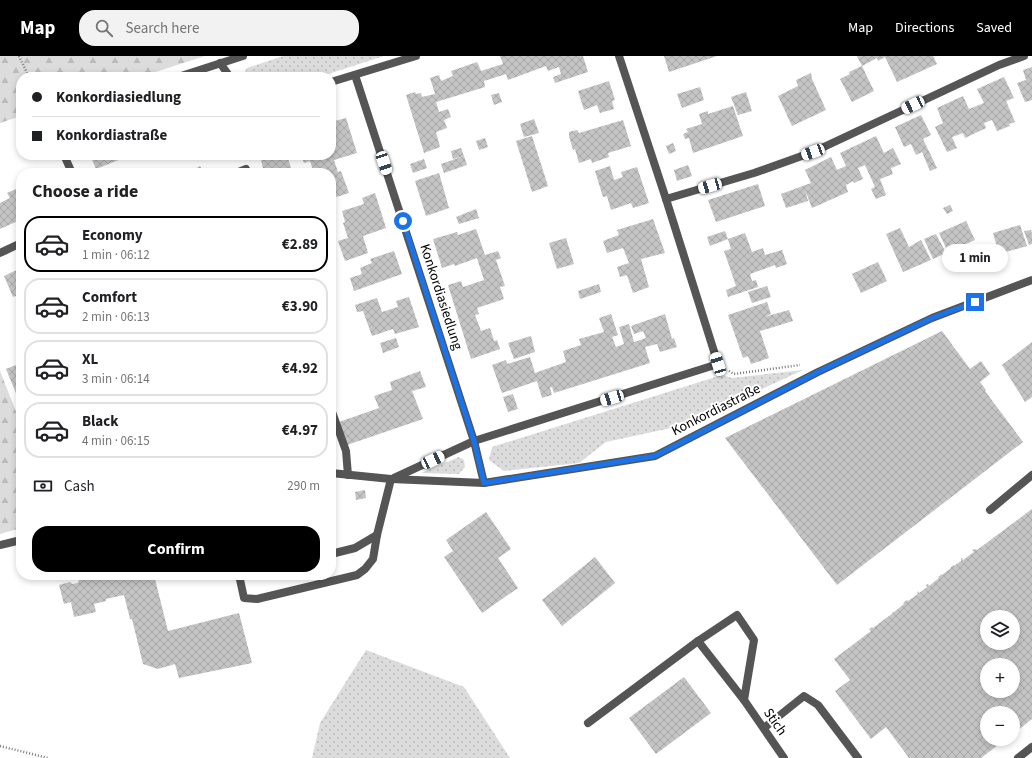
<!DOCTYPE html>
<meta charset="utf-8">
<style>
:root{--surface:#fff;--page:#f2f2f2;--text:#202124;--muted:#757577;--line:#e0e0e0;--accent:#000}
body{margin:0;font-family:"Source Sans 3",sans-serif;background:var(--page);color:var(--text);height:100vh;display:flex;flex-direction:column;font-size:15px;white-space:nowrap}
*{box-sizing:border-box;margin:0}
p{font-size:13px;color:var(--muted)}
.icon{flex:none;width:22px;height:22px;fill:none;stroke:currentColor;stroke-width:2;stroke-linecap:round;stroke-linejoin:round}
.map{position:relative;flex:1;overflow:hidden}
.drawer{position:absolute;left:16px;top:112px;width:320px;height:412px;display:flex;flex-direction:column;background:var(--surface);border-radius:16px;box-shadow:0 2px 6px #0003}
.drawer>*{flex:none}
.guide{position:absolute;left:16px;top:16px;width:320px;height:88px;border-radius:16px;box-shadow:0 2px 6px #0003;display:grid;align-content:center;height:88px;padding:0 16px;background:var(--surface)}
.controls{position:absolute;left:980px;top:554px;display:grid;gap:8px}
.controls a{display:grid;place-items:center;width:40px;height:40px;border-radius:50%;background:var(--surface);box-shadow:0 2px 6px #0003;font-size:20px}
.end{position:absolute;width:18px;height:18px;margin:-9px;border:5px solid #1a73e8;background:#fff;box-shadow:0 0 0 2px #fff}
.from{border-radius:50%}
.bubble{position:absolute;height:28px;border-radius:14px;background:var(--surface);box-shadow:0 2px 6px #0003;font-size:13px;font-weight:700;line-height:28px;text-align:center}
.car{position:absolute;width:12px;height:24px;margin:-12px -6px;border-radius:5px;box-shadow:0 0 3px 1px #0007;background:linear-gradient(#fff 24%,#345 0 40%,#fff 0 76%,#345 0 86%,#fff 0)}
.guide b{display:flex;align-items:center;gap:14px;height:38px;font-size:15px}
.guide b+b{border-top:1px solid var(--line)}
.guide i{width:10px;height:10px;background:var(--text)}
ul{padding:0;list-style:none}
li{display:flex;align-items:center;gap:12px;height:56px;margin:0 8px 6px;padding:0 8px;border:2px solid var(--line);border-radius:16px}
li div{flex:1}
li b{display:block;font-size:15px}
li em{font-style:normal;font-weight:700}
li.active{border-color:var(--accent)}
li>.icon{width:36px;height:36px;stroke-width:1.5}
h2{padding:0 16px;font-size:18px;line-height:48px}
.pay{display:flex;align-items:center;gap:10px;height:44px;padding:0 16px;font-size:15px}
.pay p{margin-inline-start:auto}
.primary-button{display:flex;gap:8px;margin-top:auto;padding:8px 16px}
.primary-button a{flex:1;height:46px;border-radius:16px;background:var(--accent);color:#fff;font-size:16px;font-weight:700;line-height:46px;text-align:center}
header{display:flex;align-items:center;gap:24px;box-sizing:border-box;height:56px;padding:0 20px;background:var(--accent);color:#fff}
header strong{font-size:19px}
nav{display:flex;gap:22px;margin-inline-start:auto;font-size:14px}
.search{width:280px;height:36px;background:var(--page);display:flex;align-items:center;gap:10px;box-sizing:border-box;padding:0 14px;border-radius:16px;color:var(--muted);font-size:15px}
.map>svg:first-child{display:block}
</style>
<header>
<strong>Map</strong>
<div class="search"><svg class="icon" aria-label="search" viewBox="0 0 24 24"><circle cx="10" cy="10" r="6"/><path d="M15 15l6 6"/></svg>Search here</div>
<nav><a>Map</a><a>Directions</a><a>Saved</a></nav>
</header>
<div class="map">
<svg width="1032" height="702" viewBox="0 0 1032 702">
<defs>
<pattern id="grass-dots" width="8" height="8" patternUnits="userSpaceOnUse"><rect width="8" height="8" fill="#dcdcdc"/><path d="M2 2h.1M6 6h.1" fill="none" stroke="#bbb" stroke-width="1.8" stroke-linecap="round"/></pattern>
<pattern id="forest-firs" width="22" height="20" patternUnits="userSpaceOnUse"><rect width="22" height="20" fill="#dcdcdc"/><path d="M5 1l3.5 6h-7zM16 11l3.5 6h-7z" fill="#bbb"/></pattern>
<pattern id="building-cross-hatch" width="8" height="8" patternUnits="userSpaceOnUse"><rect width="8" height="8" fill="#c4c4c4"/><path d="M0 0l8 8M0 8l8-8" fill="none" stroke="#a7a7a7"/></pattern>
</defs>
<rect width="100%" height="100%" fill="#fff"/>
<g fill="url(#grass-dots)">
<path d="M283 0H384L319 21H242L247 12Z"/>
<path d="M803 314 685 369 606 386 579 407 504 415 489 404 492 391 722 319 732 322Z"/>
<path d="M459 401 464 404 465 411 459 418 421 417Z"/>
<path d="M366 594 464 631 510 702H312L320 667Z"/>
</g>
<g fill="url(#forest-firs)">
<path d="M0 0H205L140 21H21V60L0 67Z"/>
<path d="M0 315 21 368V472L0 478Z"/>
</g>
<g fill="url(#building-cross-hatch)" fill-rule="evenodd">
<path d="M500 0H583L588 16 555 27 553 21 561 18 559 11 548 15 546 10 508 24 506 18 484 25 485 31 436 46 439 56 448 53 451 61 444 64 447 72 436 76 440 91 424 97 406 39 415 36 416 38 421 37 422 41 435 38 430 22 439 19 441 25 448 22 453 20 451 15 477 6 481 15 503 8Z"/>
<path d="M664 0H717L669 16Z"/>
<path d="M857 0H933L937 8 897 26 885 1 878 5 877 2 862 10Z"/>
<path d="M862 10 874 35 852 46 840 23 850 18 849 16Z"/>
<path d="M1032 11V44L1025 46 1017 27 1026 24 1023 14Z"/>
<path d="M811 17 812 23 826 54 792 70 778 40 798 30 796 24Z"/>
<path d="M1004 21 1014 42 1006 45 1015 66 1009 68 1010 70 997 75 992 64 984 67 986 72 965 82 963 77 952 81 957 92 947 96 935 71 943 67 937 52 963 40 969 53 984 47 977 33Z"/>
<path d="M609 25 615 44 612 45 614 53 600 57 597 49 584 54 578 35Z"/>
<path d="M700 31 704 44 682 52 677 38Z"/>
<path d="M746 36 752 55 738 59 731 41Z"/>
<path d="M499 37 502 46 494 49 491 39Z"/>
<path d="M733 50 743 80 693 97 689 82 685 83 683 78 688 76 686 73 702 68 699 58 708 55V58Z"/>
<path d="M921 59 931 79 923 83 937 112 930 115 922 96 916 99 911 88 904 91 895 71Z"/>
<path d="M346 62 357 97 334 104 338 116 341 115 349 137 333 142 331 136V117H314L310 105 304 107 301 99H331V66Z"/>
<path d="M534 63 539 77 524 81 520 68Z"/>
<path d="M623 64 631 90 608 97 609 101 592 107 591 103 579 107 575 93 573 94 569 80V76L577 74 579 77Z"/>
<path d="M532 80 548 130 532 136 516 85Z"/>
<path d="M876 80 884 97 893 92 901 108 891 112 893 118 880 123 886 139 876 143 871 133 875 131 865 109 858 112 863 123 854 127 853 125 846 129 848 136 812 152 805 134 808 145 786 152 781 138 811 127 805 114 831 101 837 114 846 110 840 97Z"/>
<path d="M485 82 488 91 479 94 476 85Z"/>
<path d="M673 87 676 95 669 98 666 90Z"/>
<path d="M461 92 464 100 453 103 451 95Z"/>
<path d="M84 99H131L96 113 91 101 85 103Z"/>
<path d="M260 99H287L291 112 280 116V117H264Z"/>
<path d="M464 100 467 109 444 117 441 108Z"/>
<path d="M424 103 427 112 413 117 410 108Z"/>
<path d="M688 109 692 120 677 125 674 114Z"/>
<path d="M200 110 204 117H191L190 116Z"/>
<path d="M610 110 614 124 623 121 621 116 637 111 649 147 633 152 631 147 611 154 607 140 603 141 595 115Z"/>
<path d="M439 117 449 152 426 160 415 125Z"/>
<path d="M758 128 765 150 716 166 708 144Z"/>
<path d="M16 133 17 136 21 134V161L19 162 20 164 0 173V147L10 142 7 137Z"/>
<path d="M375 137 386 172 363 180 368 197 345 205 338 185 348 182 343 167 345 166 342 155 364 148 362 142Z"/>
<path d="M950 149 953 155 947 158 943 152Z"/>
<path d="M476 153 479 162 459 168 456 161Z"/>
<path d="M653 163 665 197 641 203 649 231 633 237 627 219 620 221 617 211 629 207 623 192 607 197 603 185 619 179 617 174Z"/>
<path d="M966 165 975 184 948 196 939 177Z"/>
<path d="M1020 169 1027 190 999 198 993 177Z"/>
<path d="M900 172 909 191 921 184 931 204 903 216 886 178Z"/>
<path d="M476 173 485 199 498 195 501 202 496 204 505 230 500 231 504 243 477 252 479 258 475 259 481 275 490 272 494 285 497 284 500 293 471 303 448 229 461 225 463 231 484 224 477 202 455 210 454 208 442 212 433 183 457 176 458 179Z"/>
<path d="M1031 174 1032 178V188L1029 189 1024 175Z"/>
<path d="M725 175 728 183 710 190 707 181Z"/>
<path d="M745 177 752 196 763 192 765 199 782 194 787 208 776 212 775 209 750 218 752 225 756 224 758 231 728 241 726 234 736 230 724 195 731 193 728 183Z"/>
<path d="M936 178 946 197 933 203 924 183Z"/>
<path d="M566 182 574 208 557 213 549 187Z"/>
<path d="M394 195 402 218 354 235 350 222 362 218 360 212 372 207 370 203Z"/>
<path d="M878 206 887 225 861 237 852 218Z"/>
<path d="M21 212V238L13 241 4 220Z"/>
<path d="M599 228 601 236 580 243 578 235Z"/>
<path d="M767 230 771 241 752 247 748 236Z"/>
<path d="M409 241 419 271 395 278 393 273 372 280 363 255 357 256 355 249 377 242 382 256 398 251 396 245Z"/>
<path d="M767 246 771 258 764 261 789 254 793 265 760 275 769 302 751 308 748 300 743 302 728 259Z"/>
<path d="M611 258 618 279 612 281 616 291 624 288 619 271 629 268 634 286 646 282 643 275 634 278 631 270 665 258 672 283 674 282 677 291 660 296 657 288 645 291 650 307 554 337 552 331 550 332 552 339 542 342 537 325 502 337 492 309 506 304 507 308 530 301 535 317 566 306 563 295 581 289 579 283 604 276 599 262Z"/>
<path d="M942 275 970 313 981 305 990 318 980 326 986 334 985 335 1023 386 837 529 725 382Z"/>
<path d="M531 280 535 296 514 303 508 287Z"/>
<path d="M396 282 399 291 383 297 380 287Z"/>
<path d="M1032 286V341L1025 346 1002 309Z"/>
<path d="M21 307V349L6 313Z"/>
<path d="M420 315 426 331 412 335 423 363 347 389 339 366 379 352 374 340 392 334 390 326Z"/>
<path d="M513 338 518 353 508 356 503 341Z"/>
<path d="M365 434 366 442 356 444 355 436Z"/>
<path d="M1032 453V663L1013 678V657H987V683H1006L981 702H909L886 671 871 683 835 635 850 624 834 603 871 575 869 573 872 571 873 572 893 557 892 556H894L904 548 903 547 907 544 908 545 918 538 917 537 918 535 919 537 927 531 926 529 928 528 929 530 939 522 938 521 942 518V519L951 512V511L954 509V510L961 505V503L962 502 963 504 974 496 972 494 975 493 977 494ZM987 561H1013V587H987ZM987 609H1013V635H987Z"/>
<path d="M486 456 511 493 498 502 518 532 482 557 444 501 453 495 446 484Z"/>
<path d="M595 501 615 527 562 570 542 544Z"/>
<path d="M99 519 101 523 116 519H154L168 575 239 557 252 607 179 622 175 608 158 613 143 608 132 563H130L124 539 106 543V545L94 548 96 556 74 561 71 546 64 548 59 529 70 526 72 528 78 527 79 524Z"/>
<path d="M684 621 711 657 656 698 629 662Z"/>
</g>
<g fill="none" stroke-linecap="round" stroke-linejoin="round">
<g stroke="#777" stroke-width="2.5" stroke-dasharray="1 2" stroke-linecap="butt">
<path d="M19 0 29 21"/>
<path d="M729 315 734 318 800 309"/>
<path d="M0 690 48 702"/>
</g>
<g stroke="#555" stroke-width="8">
<path d="M236 117 246 113 247 117"/>
<path d="M331 353 346 395 348 419"/>
<path d="M990 454 1032 419"/>
<path d="M331 498 355 492 377 479"/>
<path d="M239 519 244 542 257 543 357 519 365 513 373 503 377 479 391 423"/>
<path d="M737 559 754 584 744 644 698 585Z"/>
<path d="M588 667 698 585"/>
<path d="M764 672 804 640 818 649 858 702"/>
</g>
<g stroke="#555" stroke-width="8">
<path d="M220 7 230 21"/>
<path d="M355 19 474 385 484 427"/>
<path d="M178 21 243 0"/>
<path d="M331 26 416 0"/>
<path d="M64 99 72 117"/>
<path d="M666 143 754 117 813 96 999 9 1024 0"/>
<path d="M0 197 21 187"/>
<path d="M331 417 391 423 484 427 655 400 818 316 932 262 1032 224"/>
<path d="M394 422 474 385 718 308 666 143 619 0"/>
<path d="M0 489 21 484"/>
<path d="M744 644 784 702"/>
<path d="M1018 702 1032 691"/>
</g>
</g>
<g fill="none" stroke-linecap="round" stroke-linejoin="round">
<path stroke="#1a73e8" stroke-width="5" d="M403 165 474 385 484 427 655 400 818 316 932 262 975 246"/>
</g>
<g text-anchor="middle" dominant-baseline="central" stroke-width="4" stroke-linejoin="round" paint-order="stroke">
<g font-size="14" fill="#000" stroke="#fff">
<text transform="translate(441 241) rotate(72)">Konkordiasiedlung</text>
<text transform="translate(716 354) rotate(-27)">Konkordiastraße</text>
<text transform="translate(775 666) rotate(55)">Stich</text>
</g>
</g>
</svg>
<div class="controls">
<a><svg class="icon" aria-label="layers" viewBox="0 0 24 24"><path d="M12 4l9 5-9 5-9-5zM3 14l9 5 9-5"/></svg></a>
<a>+</a>
<a>−</a>
</div>
<i class="end from" style="left:403px;top:165px"></i>
<i class="end" style="left:975px;top:246px"></i>
<div class="bubble" style="left:942px;top:188px;width:66px">1 min</div>
<i class="car" style="left:913px;top:49px;rotate:245deg"></i>
<i class="car" style="left:813px;top:96px;rotate:250deg"></i>
<i class="car" style="left:384px;top:107px;rotate:162deg"></i>
<i class="car" style="left:710px;top:130px;rotate:254deg"></i>
<i class="car" style="left:718px;top:308px;rotate:343deg"></i>
<i class="car" style="left:612px;top:342px;rotate:253deg"></i>
<i class="car" style="left:433px;top:404px;rotate:65deg"></i>
<div class="guide">
<b><i class="from"></i>Konkordiasiedlung</b>
<b><i></i>Konkordiastraße</b>
</div>
<section class="drawer">
<h2>Choose a ride</h2>
<ul>
<li class="active"><svg class="icon" aria-label="car" viewBox="0 0 24 24"><path d="M5 17H2v-5l4-1 3-4h7l3 4 3 1v5h-3M9 17h6M6 11h13"/><circle cx="7" cy="17" r="2"/><circle cx="17" cy="17" r="2"/></svg><div><b>Economy</b><p>1 min · 06:12</p></div><em>€2.89</em></li>
<li><svg class="icon" aria-label="car" viewBox="0 0 24 24"><path d="M5 17H2v-5l4-1 3-4h7l3 4 3 1v5h-3M9 17h6M6 11h13"/><circle cx="7" cy="17" r="2"/><circle cx="17" cy="17" r="2"/></svg><div><b>Comfort</b><p>2 min · 06:13</p></div><em>€3.90</em></li>
<li><svg class="icon" aria-label="car" viewBox="0 0 24 24"><path d="M5 17H2v-5l4-1 3-4h7l3 4 3 1v5h-3M9 17h6M6 11h13"/><circle cx="7" cy="17" r="2"/><circle cx="17" cy="17" r="2"/></svg><div><b>XL</b><p>3 min · 06:14</p></div><em>€4.92</em></li>
<li><svg class="icon" aria-label="car" viewBox="0 0 24 24"><path d="M5 17H2v-5l4-1 3-4h7l3 4 3 1v5h-3M9 17h6M6 11h13"/><circle cx="7" cy="17" r="2"/><circle cx="17" cy="17" r="2"/></svg><div><b>Black</b><p>4 min · 06:15</p></div><em>€4.97</em></li>
</ul>
<div class="pay"><svg class="icon" aria-label="cash" viewBox="0 0 24 24"><path d="M3 7h18v10H3z"/><circle cx="12" cy="12" r="2"/></svg>Cash<p>290 m</p></div>
<div class="primary-button"><a>Confirm</a></div>
</section>
</div>
